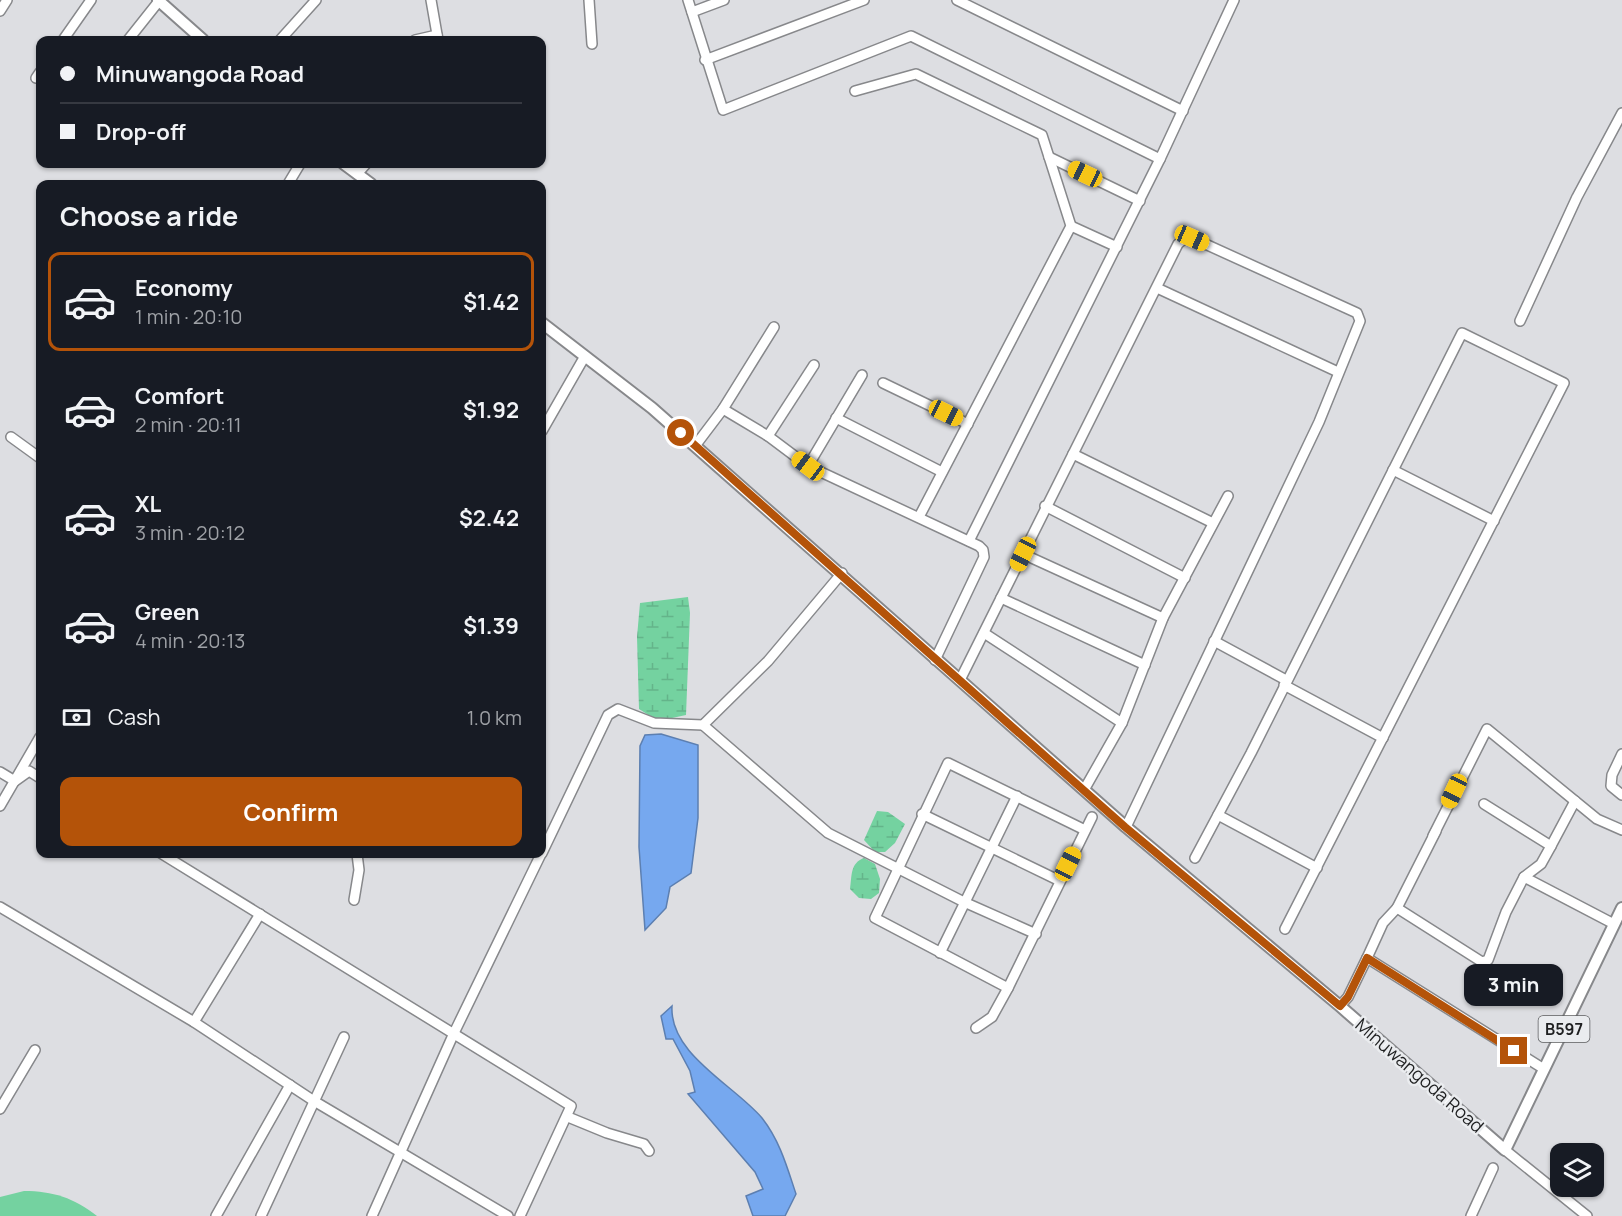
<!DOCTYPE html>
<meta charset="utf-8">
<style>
:root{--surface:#171b24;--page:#20242c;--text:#f1f3f6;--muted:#9ea1a6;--line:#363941;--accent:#b45309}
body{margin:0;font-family:Manrope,sans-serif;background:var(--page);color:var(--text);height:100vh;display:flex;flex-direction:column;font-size:22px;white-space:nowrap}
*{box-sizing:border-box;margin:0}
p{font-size:20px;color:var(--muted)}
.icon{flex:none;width:33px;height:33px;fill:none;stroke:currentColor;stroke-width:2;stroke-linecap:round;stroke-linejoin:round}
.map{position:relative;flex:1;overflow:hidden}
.sheet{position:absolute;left:36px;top:180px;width:510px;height:678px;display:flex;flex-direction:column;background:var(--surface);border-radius:12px;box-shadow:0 2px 4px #0004}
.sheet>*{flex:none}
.top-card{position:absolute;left:36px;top:36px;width:510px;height:132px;border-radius:12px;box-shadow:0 2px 4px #0004;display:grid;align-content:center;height:132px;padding:0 24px;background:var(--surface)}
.tools{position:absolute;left:1550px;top:1143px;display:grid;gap:12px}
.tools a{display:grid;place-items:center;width:54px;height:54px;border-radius:12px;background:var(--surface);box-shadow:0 2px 4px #0004;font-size:30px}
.end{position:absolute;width:27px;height:27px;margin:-14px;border:8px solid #b45309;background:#fff;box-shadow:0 0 0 3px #fff}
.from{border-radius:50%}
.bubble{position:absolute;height:42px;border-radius:12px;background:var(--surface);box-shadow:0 2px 4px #0004;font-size:20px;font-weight:700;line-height:42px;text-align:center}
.car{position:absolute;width:18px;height:36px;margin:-18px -9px;border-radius:8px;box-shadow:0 0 4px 2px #0007;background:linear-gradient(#f5c518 24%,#345 0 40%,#f5c518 0 76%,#345 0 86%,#f5c518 0)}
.top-card b{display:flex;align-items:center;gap:21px;height:57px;font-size:22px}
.top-card b+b{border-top:2px solid var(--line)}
.top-card i{width:15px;height:15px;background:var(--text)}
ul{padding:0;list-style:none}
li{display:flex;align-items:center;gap:18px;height:99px;margin:0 12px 9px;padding:0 12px;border:3px solid transparent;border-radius:12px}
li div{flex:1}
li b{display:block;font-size:22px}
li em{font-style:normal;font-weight:700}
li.active{border-color:var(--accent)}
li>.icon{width:54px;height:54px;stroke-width:1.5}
h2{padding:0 24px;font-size:27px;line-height:72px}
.pay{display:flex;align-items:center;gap:15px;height:66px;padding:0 24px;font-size:22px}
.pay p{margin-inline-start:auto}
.primary-button{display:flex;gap:12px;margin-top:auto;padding:12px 24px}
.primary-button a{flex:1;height:69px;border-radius:12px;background:var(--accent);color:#fff;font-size:24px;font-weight:700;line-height:69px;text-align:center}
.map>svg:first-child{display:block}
</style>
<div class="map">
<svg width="1622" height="1216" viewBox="0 0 1622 1216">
<defs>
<pattern id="wetland-marsh" width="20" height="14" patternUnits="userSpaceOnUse" patternTransform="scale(1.5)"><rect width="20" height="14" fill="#74d2a0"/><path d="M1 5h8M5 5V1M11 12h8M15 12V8" fill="none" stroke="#64b48a"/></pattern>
</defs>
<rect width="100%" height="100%" fill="#dddee2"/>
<path fill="#74d2a0" d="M24 1191C53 1191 74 1198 97 1216H0V1197Z"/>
<g fill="url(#wetland-marsh)">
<path d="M688 597 690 613 686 715 658 721 639 709 637 637 640 603Z"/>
<path d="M877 811 888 812 905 824 895 843 885 852H875L864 840Z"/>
<path d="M864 858 875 864 880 879 879 893 871 899 859 898 850 889C852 876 850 863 864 858Z"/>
</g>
<g fill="#76a8ef" stroke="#5c7fb1" stroke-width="1.5">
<path d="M661 734 698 745V818L691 873 670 887 666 908 645 930 639 847 640 746 645 735Z"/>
<path d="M672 1006C669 1054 734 1085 762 1118 780 1141 787 1167 796 1194L785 1216H753L746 1196 763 1189 755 1172 688 1094 695 1092 690 1071 673 1039H666L661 1016Z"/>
</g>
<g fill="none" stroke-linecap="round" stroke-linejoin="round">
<g stroke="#87888b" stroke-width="12">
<g id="minor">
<path d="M431 0 438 40"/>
<path d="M589 0 592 44"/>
<path d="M688 0 723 110 911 36 1160 159"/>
<path d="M957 0 1183 111"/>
<path d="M0 11 7 0"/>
<path d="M692 12 724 0"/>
<path d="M63 40 91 0"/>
<path d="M128 40 159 1"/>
<path d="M280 40 316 0"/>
<path d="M415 40 437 35"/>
<path d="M705 60 864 0"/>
<path d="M36 78 40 72"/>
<path d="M855 91 916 74 1042 135 1071 226 919 517"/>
<path d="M1049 157 1140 201"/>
<path d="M357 174 366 164"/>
<path d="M288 184 300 164"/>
<path d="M1071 226 1117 247"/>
<path d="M1157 288 1338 372"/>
<path d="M1520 321 1577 197 1622 113"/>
<path d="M774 327 723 409 768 436 808 466 979 546 983 550 984 557 935 660"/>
<path d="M883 383 968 424"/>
<path d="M836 418 942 472"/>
<path d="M542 431 585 356"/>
<path d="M768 436 814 365"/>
<path d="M11 437 40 458"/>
<path d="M695 446 723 409"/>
<path d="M1073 454 1213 523"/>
<path d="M808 466 862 375"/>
<path d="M1393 470 1494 521"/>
<path d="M1045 506 1185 578"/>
<path d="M969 541 1160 159 1234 0"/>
<path d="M1023 554 1163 618"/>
<path d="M1001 598 1145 665"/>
<path d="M984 633 1122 723"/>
<path d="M1214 641 1286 680"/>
<path d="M960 680 1178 244 1185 238H1192L1357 313 1360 321 1319 422 1126 827"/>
<path d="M1284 685 1383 738"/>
<path d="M703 725 828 833 964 902 1036 934"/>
<path d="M1622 754 1612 775 1611 786 1622 795"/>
<path d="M0 772 15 781 29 771 40 778"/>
<path d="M1084 790 1122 723 1163 618 1228 496"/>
<path d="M1484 804 1551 846 1575 801"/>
<path d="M0 806 40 737"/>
<path d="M922 814 1060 881"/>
<path d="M1218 815 1317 868"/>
<path d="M1436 831 1397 908 1482 962 1488 960 1506 912 1524 877 1614 924"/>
<path d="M1433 836 1487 729 1597 819 1622 830"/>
<path d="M542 853 608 715 618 709 654 723 703 725 768 661 842 573"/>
<path d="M162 854 571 1106 520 1216"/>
<path d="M1195 858 1251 753 1462 333 1564 383 1285 929"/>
<path d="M1524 877 1541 864 1551 846"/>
<path d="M354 900 359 870 357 854"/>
<path d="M0 907 194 1022 314 1101 508 1216"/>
<path d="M1397 908 1383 923 1367 958 1544 1069"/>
<path d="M940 953 1017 796"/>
<path d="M1008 988 875 918 948 763 1085 830"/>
<path d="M1340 1006 1348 997 1367 958"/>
<path d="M194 1022 260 914"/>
<path d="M976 1028 992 1017 1008 988 1092 817"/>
<path d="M0 1109 35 1050"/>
<path d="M568 1117 607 1133 644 1144 649 1151"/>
<path d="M1505 1150 1587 1216"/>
<path d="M216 1216 290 1085"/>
<path d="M261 1216 344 1037"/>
<path d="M372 1216 454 1033 541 854"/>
<path d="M1471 1216 1493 1168"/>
</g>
</g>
<g stroke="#87888b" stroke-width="14">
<g id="major">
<path d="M158 0 203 40"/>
<path d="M344 164 371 184"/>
<path d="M542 323 652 408 1126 827 1340 1006 1505 1150 1622 908"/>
</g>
</g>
<use href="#minor" stroke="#fff" stroke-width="9"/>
<use href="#major" stroke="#fff" stroke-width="10"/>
</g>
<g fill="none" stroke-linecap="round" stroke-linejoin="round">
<path stroke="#b45309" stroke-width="8" d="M681 433 1125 827 1340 1006 1348 997 1367 958 1514 1051"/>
</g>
<g text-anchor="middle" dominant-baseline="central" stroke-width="5" stroke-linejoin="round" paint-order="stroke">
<rect fill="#eaecef" stroke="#5c5d5f" stroke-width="1.5" x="1538.5" y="1016" width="51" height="26" rx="4.5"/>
<g font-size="16" font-weight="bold" fill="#1f2021">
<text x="1564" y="1029">B597</text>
</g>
<g font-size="18" fill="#1f2021" stroke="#eaecef">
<text transform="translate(1420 1075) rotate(41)">Minuwangoda Road</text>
</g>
</g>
</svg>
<div class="tools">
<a><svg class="icon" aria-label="layers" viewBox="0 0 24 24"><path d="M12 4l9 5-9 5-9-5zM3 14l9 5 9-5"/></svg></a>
</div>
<i class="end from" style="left:681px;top:433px"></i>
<i class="end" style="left:1514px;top:1051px"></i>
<div class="bubble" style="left:1464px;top:964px;width:99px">3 min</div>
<i class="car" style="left:1085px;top:174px;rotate:295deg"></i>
<i class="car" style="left:1192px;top:238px;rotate:114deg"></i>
<i class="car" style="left:946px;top:413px;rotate:116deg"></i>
<i class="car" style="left:808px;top:466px;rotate:307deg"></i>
<i class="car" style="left:1023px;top:554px;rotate:206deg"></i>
<i class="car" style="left:1454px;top:791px;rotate:205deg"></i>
<i class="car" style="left:1068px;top:864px;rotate:26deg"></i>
<div class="top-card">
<b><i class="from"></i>Minuwangoda Road</b>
<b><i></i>Drop-off</b>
</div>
<section class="sheet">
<h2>Choose a ride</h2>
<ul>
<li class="active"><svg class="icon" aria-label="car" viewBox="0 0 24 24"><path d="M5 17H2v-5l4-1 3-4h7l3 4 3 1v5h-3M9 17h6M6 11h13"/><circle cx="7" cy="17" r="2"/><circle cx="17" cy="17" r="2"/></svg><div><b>Economy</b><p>1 min · 20:10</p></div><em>$1.42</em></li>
<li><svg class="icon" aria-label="car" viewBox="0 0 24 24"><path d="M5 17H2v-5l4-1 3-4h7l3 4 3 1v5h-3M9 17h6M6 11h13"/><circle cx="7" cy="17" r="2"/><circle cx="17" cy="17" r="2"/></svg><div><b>Comfort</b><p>2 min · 20:11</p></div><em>$1.92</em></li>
<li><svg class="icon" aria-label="car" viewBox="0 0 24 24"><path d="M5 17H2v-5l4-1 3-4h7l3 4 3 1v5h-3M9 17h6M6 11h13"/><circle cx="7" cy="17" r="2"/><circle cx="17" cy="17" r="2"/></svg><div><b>XL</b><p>3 min · 20:12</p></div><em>$2.42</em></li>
<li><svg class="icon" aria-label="car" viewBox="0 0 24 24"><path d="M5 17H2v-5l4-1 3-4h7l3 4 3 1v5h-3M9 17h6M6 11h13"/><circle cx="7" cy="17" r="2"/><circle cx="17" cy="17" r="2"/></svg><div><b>Green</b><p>4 min · 20:13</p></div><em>$1.39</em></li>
</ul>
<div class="pay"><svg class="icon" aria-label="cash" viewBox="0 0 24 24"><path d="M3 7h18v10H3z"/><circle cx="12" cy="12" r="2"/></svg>Cash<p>1.0 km</p></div>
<div class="primary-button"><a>Confirm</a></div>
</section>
</div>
